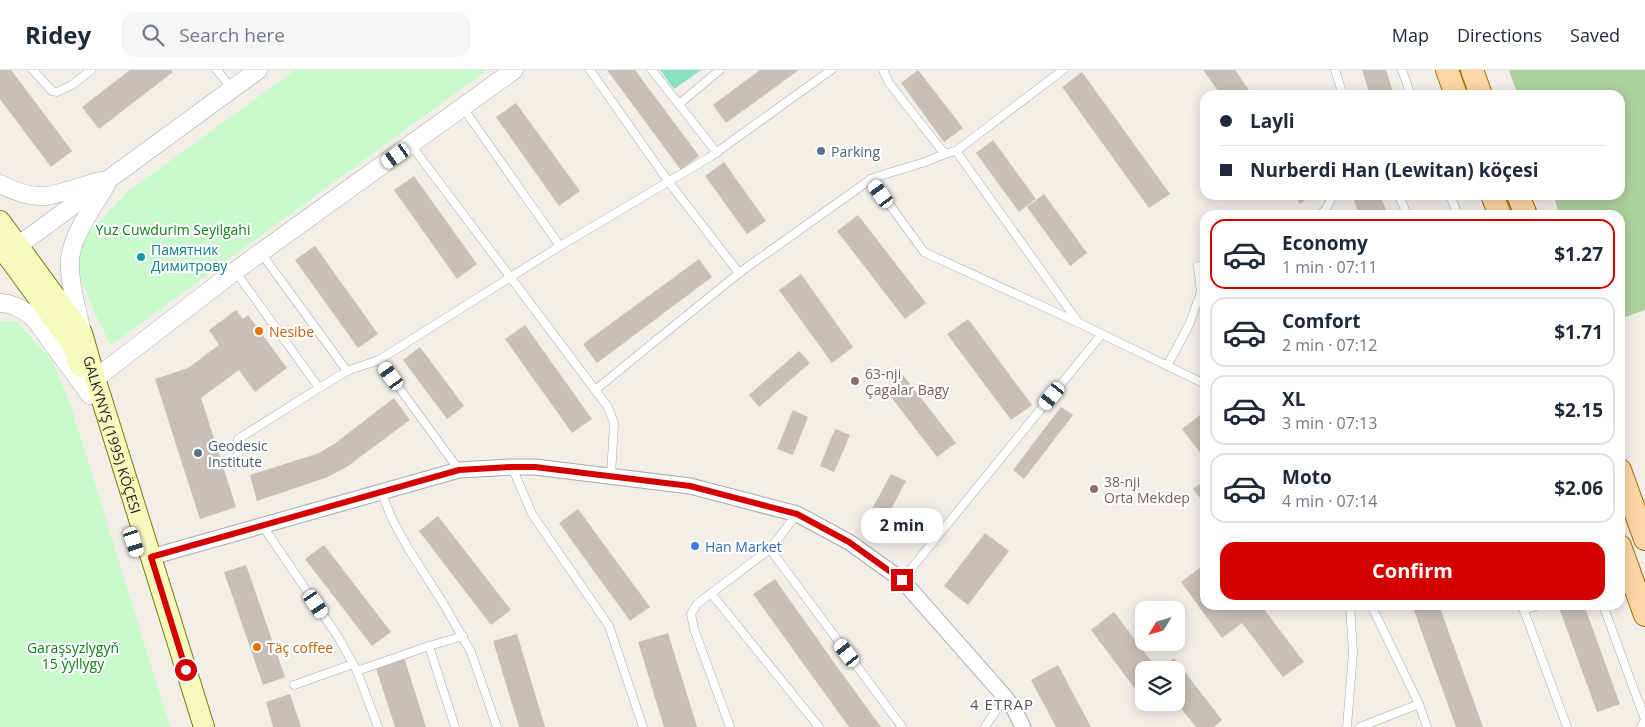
<!DOCTYPE html>
<meta charset="utf-8">
<style>
:root{--surface:#fff;--page:#f6f6f7;--text:#1f2937;--muted:#747a83;--line:#e0e1e3;--accent:#d40000}
body{margin:0;font-family:"Open Sans",sans-serif;background:var(--page);color:var(--text);height:100vh;display:flex;flex-direction:column;font-size:19px;white-space:nowrap}
*{box-sizing:border-box;margin:0}
p{font-size:16px;color:var(--muted)}
.icon{flex:none;width:28px;height:28px;fill:none;stroke:currentColor;stroke-width:2;stroke-linecap:round;stroke-linejoin:round}
.map{position:relative;flex:1;overflow:hidden}
.drawer{position:absolute;left:1200px;top:140px;width:425px;height:400px;display:flex;flex-direction:column;background:var(--surface);border-radius:15px;box-shadow:0 2px 12px #0003}
.drawer>*{flex:none}
.banner{position:absolute;left:1200px;top:20px;width:425px;height:110px;border-radius:15px;box-shadow:0 2px 12px #0003;display:grid;align-content:center;height:110px;padding:0 20px;background:var(--surface)}
.needle{width:32px;rotate:233deg}
.fabs{position:absolute;left:1135px;top:531px;display:grid;gap:10px}
.fabs a{display:grid;place-items:center;width:50px;height:50px;border-radius:10px;background:var(--surface);box-shadow:0 2px 12px #0003;font-size:25px}
.end{position:absolute;width:22px;height:22px;margin:-11px;border:6px solid #d40000;background:#fff;box-shadow:0 0 0 2px #fff}
.from{border-radius:50%}
.bubble{position:absolute;height:35px;border-radius:15px;background:var(--surface);box-shadow:0 2px 12px #0003;font-size:16px;font-weight:700;line-height:35px;text-align:center}
.car{position:absolute;width:15px;height:30px;margin:-15px -8px;border-radius:6px;box-shadow:0 0 4px 1px #0007;background:linear-gradient(#fff 24%,#345 0 40%,#fff 0 76%,#345 0 86%,#fff 0)}
.banner b{display:flex;align-items:center;gap:18px;height:48px;font-size:19px}
.banner b+b{border-top:1px solid var(--line)}
.banner i{width:12px;height:12px;background:var(--text)}
ul{padding:9px 0 0;list-style:none}
li{display:flex;align-items:center;gap:15px;height:70px;margin:0 10px 8px;padding:0 10px;border:2px solid var(--line);border-radius:15px}
li div{flex:1}
li b{display:block;font-size:19px}
li em{font-style:normal;font-weight:700}
li.on{border-color:var(--accent)}
li>.icon{width:45px;height:45px;stroke-width:1.5}
.action{display:flex;gap:10px;margin-top:auto;padding:10px 20px}
.action a{flex:1;height:58px;border-radius:15px;background:var(--accent);color:#fff;font-size:20px;font-weight:700;line-height:58px;text-align:center}
header{display:flex;align-items:center;gap:30px;box-sizing:border-box;height:70px;padding:0 25px;background:var(--surface);border-bottom:1px solid var(--line)}
header strong{font-size:24px}
nav{display:flex;gap:28px;margin-inline-start:auto;font-size:18px}
.search{width:350px;height:45px;background:var(--page);display:flex;align-items:center;gap:12px;box-sizing:border-box;padding:0 18px;border-radius:15px;color:var(--muted);font-size:19px}
.map>svg:first-child{display:block}
</style>
<header>
<strong>Ridey</strong>
<div class="search"><svg class="icon" aria-label="search" viewBox="0 0 24 24"><circle cx="10" cy="10" r="6"/><path d="M15 15l6 6"/></svg>Search here</div>
<nav><a>Map</a><a>Directions</a><a>Saved</a></nav>
</header>
<div class="map">
<svg width="1645" height="657" viewBox="0 0 1645 657">
<rect width="100%" height="100%" fill="#f2efe9"/>
<path fill="#add19e" d="M1512 0H1645V240L1620 249V145H1560L1553 125H1620V25H1518L1509 1Z"/>
<g fill="#c8facc">
<path d="M295 0H487L111 275 102 258 79 207 76 182 79 172 129 121Z"/>
<path d="M0 251H16L53 292 72 339 170 657H0Z"/>
</g>
<path fill="#88e0be" d="M660 0H701L674 19Z"/>
<g fill="#c7bfb8">
<path d="M0 0H11L72 81 51 97 0 29Z"/>
<path d="M130 0H171L173 2 99 59 82 37Z"/>
<path d="M607 0H635L699 86 681 100Z"/>
<path d="M760 0H799L726 53 713 35Z"/>
<path d="M918 0 963 58 944 72 901 13Z"/>
<path d="M1203 0H1235L1251 23 1248 25H1221Z"/>
<path d="M1362 0H1386L1394 25H1370Z"/>
<path d="M1082 2 1170 124 1149 138 1062 17Z"/>
<path d="M516 33 580 121 559 136 496 47Z"/>
<path d="M993 70 1036 129 1019 142 976 83Z"/>
<path d="M724 92 766 151 747 164 705 106Z"/>
<path d="M414 106 477 194 457 209 394 120Z"/>
<path d="M1044 124 1087 183 1070 196 1027 137Z"/>
<path d="M1293 125H1312L1300 134Z"/>
<path d="M1352 125H1380L1388 145H1359Z"/>
<path d="M858 145 926 233 905 249 837 161Z"/>
<path d="M315 176 378 264 358 278 295 190Z"/>
<path d="M699 189 712 207 597 293 583 274Z"/>
<path d="M801 204 853 277 832 293 779 220Z"/>
<path d="M236 240 243 249 248 245 287 298 255 322 239 300 201 328 236 437 200 449 155 309 188 298 219 275 209 260Z"/>
<path d="M968 249 1032 335 1011 350 947 264Z"/>
<path d="M525 255 592 349 572 363 505 269Z"/>
<path d="M420 277 464 336 447 349 403 290Z"/>
<path d="M799 281 810 293 759 337 749 325Z"/>
<path d="M903 305 956 373 937 387 885 319Z"/>
<path d="M394 328 410 350 348 396 328 407 257 431 250 405 319 383 334 374Z"/>
<path d="M1061 337 1073 345 1024 409 1013 400Z"/>
<path d="M793 340 808 347 793 385 777 379Z"/>
<path d="M1205 341V389L1182 359Z"/>
<path d="M835 359 850 365 834 402 820 396Z"/>
<path d="M891 404 906 411 887 447 872 439Z"/>
<path d="M1205 410V434L1193 419Z"/>
<path d="M578 439 650 537 630 551 559 453Z"/>
<path d="M438 446 511 540 491 555 419 461Z"/>
<path d="M985 463 1009 481 968 535 944 516Z"/>
<path d="M324 475 391 562 372 576 305 489Z"/>
<path d="M1205 494V535H1235L1239 540 1246 535H1261L1304 592 1283 607 1242 553 1222 568 1181 512Z"/>
<path d="M246 495 285 607 263 615 224 502Z"/>
<path d="M775 509 835 594 881 657H849L753 524Z"/>
<path d="M1412 535H1439L1483 657H1456Z"/>
<path d="M1558 535H1584L1620 634 1597 642Z"/>
<path d="M1114 542 1158 600H1144V627L1142 628 1091 560Z"/>
<path d="M668 563 697 657H664L638 572Z"/>
<path d="M517 564 545 657H519L493 571Z"/>
<path d="M404 587 426 657H395L375 595Z"/>
<path d="M1174 588 1222 650 1214 657H1196L1176 632V600H1158Z"/>
<path d="M1058 595 1091 657H1056L1031 610Z"/>
<path d="M290 624 301 657H273L266 632Z"/>
</g>
<g fill="none" stroke-linecap="round" stroke-linejoin="round">
<g stroke="#a9a9a9" stroke-width="9">
<g id="service">
<path d="M33 0 52 21 57 22 72 15 91 0"/>
<path d="M217 0 232 19"/>
<path d="M590 0 668 111 739 203"/>
<path d="M652 0 717 83"/>
<path d="M883 0 889 13 944 83"/>
<path d="M1335 0 1343 25"/>
<path d="M1402 0 1411 25"/>
<path d="M679 34 720 0"/>
<path d="M463 38 560 176"/>
<path d="M411 75 608 337 614 353 611 406"/>
<path d="M956 81 1078 252"/>
<path d="M871 109 924 182 1079 253 1205 314"/>
<path d="M1399 125 1407 145"/>
<path d="M1450 125 1458 145"/>
<path d="M1320 145 1326 139 1333 125"/>
<path d="M261 183 347 301 379 290 560 176 710 87 831 0"/>
<path d="M235 201 319 318 238 369V393"/>
<path d="M379 290 459 400"/>
<path d="M1167 296 1189 255 1201 222 1198 196"/>
<path d="M319 318 347 301"/>
<path d="M595 320 739 203 871 109C889 102 907 98 925 92 936 88 944 83 956 81L1063 0"/>
<path d="M512 397 532 444 609 556 643 657"/>
<path d="M381 422 393 451 408 478 443 533 471 582 497 657"/>
<path d="M262 455 337 565 357 601 378 657"/>
<path d="M770 479 902 657"/>
<path d="M902 510 1101 265"/>
<path d="M711 523 819 657"/>
<path d="M1371 535 1419 634 1427 657"/>
<path d="M1522 535 1567 657"/>
<path d="M1603 535 1645 650 1641 657"/>
<path d="M1521 537 1524 540 1539 535"/>
<path d="M429 576 455 657"/>
<path d="M357 601 429 576 463 566"/>
<path d="M294 615 353 594"/>
<path d="M730 657 694 559 691 544 697 534 770 479 797 444"/>
<path d="M985 657 1005 627"/>
<path d="M1347 657 1353 582 1350 535"/>
<path d="M1360 657 1419 634"/>
</g>
</g>
<g stroke="#a9a9a9" stroke-width="17">
<path id="minor" d="M151 487 459 400 512 397H535L690 416 797 444 849 472 902 510 1005 627 1014 639 1023 657"/>
</g>
<g stroke="#a9a9a9" stroke-width="19">
<g id="tertiary">
<path d="M0 114C13 121 31 127 46 126 61 124 85 115 101 111"/>
<path d="M8 183 258 0"/>
<path d="M0 233C13 233 24 240 34 248L90 325"/>
<path d="M82 263C78 242 66 203 71 183 76 159 94 136 106 115"/>
<path d="M87 315 235 201 514 0"/>
</g>
</g>
<g stroke="#707d05" stroke-width="22">
<g id="secondary">
<path id="s1" d="M0 151 82 263 95 308 204 657"/>
<path d="M0 176 72 274 80 297"/>
</g>
</g>
<g stroke="#a06b00" stroke-width="24">
<g id="primary">
<path d="M1447 0 1456 25"/>
<path d="M1472 0 1481 25"/>
<path d="M1492 125 1500 145"/>
<path d="M1518 125 1526 145"/>
<path d="M1620 400 1645 469"/>
<path d="M1620 476 1645 545"/>
</g>
</g>
<use href="#service" stroke="#fff" stroke-width="8"/>
<use href="#minor" stroke="#fff" stroke-width="15"/>
<use href="#tertiary" stroke="#fff" stroke-width="18"/>
<use href="#secondary" stroke="#f7fabf" stroke-width="20"/>
<use href="#primary" stroke="#fcd6a4" stroke-width="22"/>
</g>
<g fill="none" stroke-linecap="round" stroke-linejoin="round">
<path stroke="#d40000" stroke-width="6" d="M186 600 151 487 459 400 512 397H535L690 416 797 444 849 472 902 510"/>
</g>
<g fill="#5c6f8a" stroke="#fff" stroke-width="2">
<circle cx="821" cy="81" r="5"/>
<circle cx="198" cy="383" r="5"/>
</g>
<circle fill="#0f9aa8" stroke="#fff" stroke-width="2" cx="141" cy="187" r="5"/>
<g fill="#e8710a" stroke="#fff" stroke-width="2">
<circle cx="259" cy="261" r="5"/>
<circle cx="257" cy="577" r="5"/>
</g>
<g fill="#8d6e63" stroke="#fff" stroke-width="2">
<circle cx="855" cy="311" r="5"/>
<circle cx="1094" cy="419" r="5"/>
</g>
<circle fill="#3f7fe0" stroke="#fff" stroke-width="2" cx="695" cy="476" r="5"/>
<g text-anchor="middle" dominant-baseline="central" stroke-width="4.5" stroke-linejoin="round" paint-order="stroke">
<g font-size="14" fill="#4e5e75" stroke="#fff" text-anchor="start">
<text x="831" y="81">Parking</text>
<text x="208" y="375">Geodesic<tspan x="208" dy="16">Institute</tspan></text>
</g>
<g font-size="14" fill="#0c8416" stroke="#fff">
<text x="173" y="159">Yuz Cuwdurim Seyilgahi</text>
<text x="73" y="577">Garaşsyzlygyň<tspan x="73" dy="16">15 ýyllygy</tspan></text>
</g>
<g font-size="14" fill="#0d838f" stroke="#fff" text-anchor="start">
<text x="151" y="179">Памятник<tspan x="151" dy="16">Димитрову</tspan></text>
</g>
<g font-size="14" fill="#c56008" stroke="#fff" text-anchor="start">
<text x="269" y="261">Nesibe</text>
<text x="267" y="577">Täç coffee</text>
</g>
<g font-size="14" fill="#785e54" stroke="#fff" text-anchor="start">
<text x="865" y="303">63-nji<tspan x="865" dy="16">Çagalar Bagy</tspan></text>
<text x="1104" y="411">38-nji<tspan x="1104" dy="16">Orta Mekdep</tspan></text>
</g>
<g font-size="14" fill="#222" stroke="#fff">
<text stroke="none"><textPath href="#s1" startOffset="245">GALKYNYŞ (1995) KÖÇESI</textPath></text>
</g>
<g font-size="14" fill="#366cbe" stroke="#fff" text-anchor="start">
<text x="705" y="476">Han Market</text>
</g>
<g font-size="15" letter-spacing="1" fill="#555" stroke="#fff">
<text x="1002" y="634">4 ETRAP</text>
</g>
</g>
</svg>
<div class="fabs">
<a><svg class="needle" viewBox="-14 -14 28 28"><path d="M0-13l5 13h-10z" fill="#e53935"/><path d="M0 13l5-13h-10z" fill="#747a83"/></svg></a>
<a><svg class="icon" aria-label="layers" viewBox="0 0 24 24"><path d="M12 4l9 5-9 5-9-5zM3 14l9 5 9-5"/></svg></a>
</div>
<i class="end from" style="left:186px;top:600px"></i>
<i class="end" style="left:902px;top:510px"></i>
<div class="bubble" style="left:861px;top:438px;width:82px">2 min</div>
<i class="car" style="left:396px;top:86px;rotate:235deg"></i>
<i class="car" style="left:881px;top:124px;rotate:324deg"></i>
<i class="car" style="left:391px;top:306px;rotate:324deg"></i>
<i class="car" style="left:1052px;top:326px;rotate:219deg"></i>
<i class="car" style="left:134px;top:472px;rotate:162deg"></i>
<i class="car" style="left:316px;top:534px;rotate:146deg"></i>
<i class="car" style="left:847px;top:583px;rotate:323deg"></i>
<div class="banner">
<b><i class="from"></i>Layli</b>
<b><i></i>Nurberdi Han (Lewitan) köçesi</b>
</div>
<section class="drawer">
<ul>
<li class="on"><svg class="icon" aria-label="car" viewBox="0 0 24 24"><path d="M5 17H2v-5l4-1 3-4h7l3 4 3 1v5h-3M9 17h6M6 11h13"/><circle cx="7" cy="17" r="2"/><circle cx="17" cy="17" r="2"/></svg><div><b>Economy</b><p>1 min · 07:11</p></div><em>$1.27</em></li>
<li><svg class="icon" aria-label="car" viewBox="0 0 24 24"><path d="M5 17H2v-5l4-1 3-4h7l3 4 3 1v5h-3M9 17h6M6 11h13"/><circle cx="7" cy="17" r="2"/><circle cx="17" cy="17" r="2"/></svg><div><b>Comfort</b><p>2 min · 07:12</p></div><em>$1.71</em></li>
<li><svg class="icon" aria-label="car" viewBox="0 0 24 24"><path d="M5 17H2v-5l4-1 3-4h7l3 4 3 1v5h-3M9 17h6M6 11h13"/><circle cx="7" cy="17" r="2"/><circle cx="17" cy="17" r="2"/></svg><div><b>XL</b><p>3 min · 07:13</p></div><em>$2.15</em></li>
<li><svg class="icon" aria-label="car" viewBox="0 0 24 24"><path d="M5 17H2v-5l4-1 3-4h7l3 4 3 1v5h-3M9 17h6M6 11h13"/><circle cx="7" cy="17" r="2"/><circle cx="17" cy="17" r="2"/></svg><div><b>Moto</b><p>4 min · 07:14</p></div><em>$2.06</em></li>
</ul>
<div class="action"><a>Confirm</a></div>
</section>
</div>
